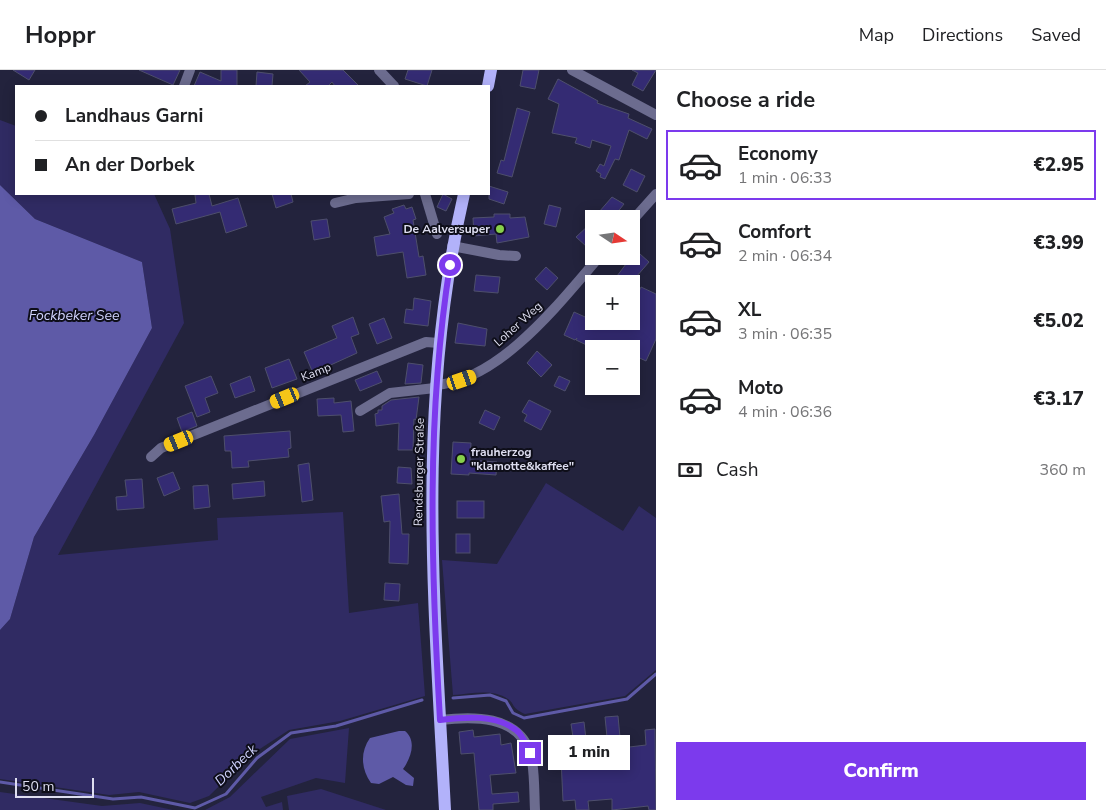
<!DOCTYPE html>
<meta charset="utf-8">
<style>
:root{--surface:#fff;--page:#f2f2f2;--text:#202124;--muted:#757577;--line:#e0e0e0;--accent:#7c3aed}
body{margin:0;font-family:"Nunito Sans",sans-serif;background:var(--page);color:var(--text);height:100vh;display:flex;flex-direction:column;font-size:19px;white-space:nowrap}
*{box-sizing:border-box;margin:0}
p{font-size:16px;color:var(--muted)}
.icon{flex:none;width:28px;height:28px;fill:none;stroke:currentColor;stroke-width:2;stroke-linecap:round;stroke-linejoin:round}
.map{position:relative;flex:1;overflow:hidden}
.drawer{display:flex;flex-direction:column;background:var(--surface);width:450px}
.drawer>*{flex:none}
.guide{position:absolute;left:15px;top:15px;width:475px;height:110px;border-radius:0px;box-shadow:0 2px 12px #0003;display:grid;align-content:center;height:110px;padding:0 20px;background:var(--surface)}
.needle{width:32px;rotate:103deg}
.tools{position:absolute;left:585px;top:140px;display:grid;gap:10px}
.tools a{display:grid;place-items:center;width:55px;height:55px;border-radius:0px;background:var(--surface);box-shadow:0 2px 12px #0003;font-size:25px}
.scale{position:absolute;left:15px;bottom:12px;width:79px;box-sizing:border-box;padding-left:5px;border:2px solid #dedef0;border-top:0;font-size:14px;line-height:18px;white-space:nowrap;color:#dedef0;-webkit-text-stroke:4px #0e0e19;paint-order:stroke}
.end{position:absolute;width:22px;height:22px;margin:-11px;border:6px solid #7c3aed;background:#fff;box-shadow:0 0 0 2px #fff}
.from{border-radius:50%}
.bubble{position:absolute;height:35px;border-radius:0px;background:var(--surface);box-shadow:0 2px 12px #0003;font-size:16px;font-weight:800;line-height:35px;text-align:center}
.car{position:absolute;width:15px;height:30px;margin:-15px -8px;border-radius:6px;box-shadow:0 0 4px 1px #0007;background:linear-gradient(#f5c518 24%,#345 0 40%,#f5c518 0 76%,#345 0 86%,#f5c518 0)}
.guide b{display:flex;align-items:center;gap:18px;height:48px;font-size:19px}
.guide b+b{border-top:1px solid var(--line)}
.guide i{width:12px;height:12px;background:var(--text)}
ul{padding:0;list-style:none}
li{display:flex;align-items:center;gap:15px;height:70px;margin:0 10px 8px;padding:0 10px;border:2px solid transparent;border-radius:0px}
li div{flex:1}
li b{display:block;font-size:19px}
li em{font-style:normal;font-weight:800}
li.current{border-color:var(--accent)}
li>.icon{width:45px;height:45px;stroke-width:1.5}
h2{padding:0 20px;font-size:22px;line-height:60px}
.pay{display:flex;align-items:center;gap:12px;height:55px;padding:0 20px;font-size:19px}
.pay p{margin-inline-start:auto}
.primary-button{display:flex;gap:10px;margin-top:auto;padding:10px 20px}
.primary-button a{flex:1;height:58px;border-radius:0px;background:var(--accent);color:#fff;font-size:20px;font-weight:800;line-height:58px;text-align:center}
header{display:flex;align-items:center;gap:30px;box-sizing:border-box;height:70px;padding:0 25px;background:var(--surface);border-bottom:1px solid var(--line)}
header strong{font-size:24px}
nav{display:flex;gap:28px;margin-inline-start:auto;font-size:18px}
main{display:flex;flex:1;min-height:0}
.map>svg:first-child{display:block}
</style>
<header>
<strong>Hoppr</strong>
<nav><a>Map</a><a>Directions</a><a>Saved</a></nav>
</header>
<main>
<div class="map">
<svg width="656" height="740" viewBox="0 0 656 740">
<rect width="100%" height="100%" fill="#23233d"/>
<g fill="#302b63">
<path d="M0 50 16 56V124H154L170 159 184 253 58 485 218 470 217 448 343 442 349 543 418 533 425 626 340 651 289 660 252 684 209 726 190 733 139 722 109 725 0 709V560L10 549 34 467 94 365 152 258 142 192 35 149 0 115Z"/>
<path d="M546 413 623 461 639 436 656 448V600L625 626 525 644C511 638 515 634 508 629 492 618 470 624 453 625L442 490 497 494Z"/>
<path d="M349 658 345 713 316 708 261 727 266 737 282 732 283 740H205L230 727 290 669Z"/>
<path d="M321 719 386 740H402H289L287 726Z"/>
<path d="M0 722 102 736 140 733 173 740H0Z"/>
</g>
<g fill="#5e5aa7">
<path d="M0 115 35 149 142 192 152 258 94 365 34 467 10 549 0 560Z"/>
<path d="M399 661H405C417 671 411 688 403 699L414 708 413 716 406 715 393 707 379 714 371 713C361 699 360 682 370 668Z"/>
</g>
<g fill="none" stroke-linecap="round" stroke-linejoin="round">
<g stroke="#5e5aa7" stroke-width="3">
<path d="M453 628 490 625 506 631 513 643 524 648 627 629 656 604"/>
<path d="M0 712 113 729 141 727 195 738 226 724 257 688 291 663 336 656 422 630"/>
</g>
</g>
<g fill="#342b73" stroke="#4e4f6c">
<path d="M13 0H35L29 10Z"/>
<path d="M139 0H180L173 15Z"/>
<path d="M221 0H237V16H194L200 2 221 11Z"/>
<path d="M299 0H343L359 16H335L332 12 328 16H305L310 12Z"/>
<path d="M408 0H432L427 16 405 9Z"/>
<path d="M523 0H539L535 19 520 16Z"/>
<path d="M632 0H656L643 21 632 15 638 3Z"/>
<path d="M257 2 273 4 272 16H256Z"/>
<path d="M558 9 598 31 597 33 629 44 628 48 652 59 647 69 629 60 619 90 615 89 605 109 600 107 601 104 596 101 600 94 604 96 611 76 592 70 590 78 575 73 577 68 552 63 559 34 548 29Z"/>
<path d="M517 38 530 42 512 107 497 103 501 90 504 91Z"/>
<path d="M631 99 645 106 637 122 623 115Z"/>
<path d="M489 116 508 122 504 134 489 129Z"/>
<path d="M200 124H209L212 136 238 128 247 156 226 163 220 142 176 154 172 139 196 133 195 125Z"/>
<path d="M272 124H291L293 132 276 138Z"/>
<path d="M443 124 452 129 446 141 437 137Z"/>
<path d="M612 127 624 134 612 149H608L599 142Z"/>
<path d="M404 135 406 139 412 137 416 149 413 150 419 187 423 186 426 205 407 208 403 182 377 186 374 167 390 164 384 147 394 143 392 139Z"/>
<path d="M549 135 561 138 556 157 544 154Z"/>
<path d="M494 144H510V148L525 147 529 167 497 173 496 164 474 166 473 148 494 147Z"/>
<path d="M327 149 330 167 314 170 311 151Z"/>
<path d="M589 155 594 159V169L587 177 576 167Z"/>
<path d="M631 176 649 192 630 214H611L626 194 622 191 626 186H631Z"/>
<path d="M546 197 558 208 547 220 535 209Z"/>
<path d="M476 205 500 207 498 223 474 221Z"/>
<path d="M641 217 656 224V269L646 291 631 284V279H595L576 270 577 268 575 270 564 265 574 242 594 251H631V239Z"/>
<path d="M414 228 431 231 428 256 404 253 406 239 413 240Z"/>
<path d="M353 247 359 264 351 267 357 283 313 303 304 282 337 268 332 256Z"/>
<path d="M384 248 392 268 377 274 369 254Z"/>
<path d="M458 253 487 259 485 276 455 273Z"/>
<path d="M537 281 552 295 541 307 527 293Z"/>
<path d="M289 289 297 309 272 318 265 298Z"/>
<path d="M408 293 423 295 421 313 405 314Z"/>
<path d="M377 301 382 312 360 321 355 310Z"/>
<path d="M211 306 218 323 205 328 210 342 197 347 185 316Z"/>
<path d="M250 306 255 321 235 328 230 314Z"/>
<path d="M559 306 570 311 565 321 554 316Z"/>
<path d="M419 327 416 350 414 349 413 380H398L399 353 376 356 375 344 378 343V340H382V336L391 330Z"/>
<path d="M334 328V333L351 331 354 361 343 362 341 345 318 346 317 329Z"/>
<path d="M529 330 551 341 541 360 524 351 527 345 522 342Z"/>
<path d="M485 340 500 347 494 360 479 353Z"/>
<path d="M192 342 197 356 182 362 177 348Z"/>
<path d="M290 361 291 378 288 379 289 387 248 391 249 397 232 398 231 381H225L224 366Z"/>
<path d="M453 372 471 373 470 390 497 392 496 405 469 403V405L451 404Z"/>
<path d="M309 393 313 430 302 432 298 395Z"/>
<path d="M398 397 411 398 412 414 397 413Z"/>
<path d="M173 402 180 419 164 426 157 408Z"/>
<path d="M142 409 144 438 117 440 116 427 127 426 125 410Z"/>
<path d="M264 411 265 426 233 429 232 414Z"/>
<path d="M208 415 210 437 194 439 193 416Z"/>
<path d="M399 424 402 464H409L408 494 389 493 390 451 384 452 381 426Z"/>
<rect x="457" y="431" width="27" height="17"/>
<rect x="456" y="464" width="14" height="19"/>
<path d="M385 513 400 514 399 531 384 530Z"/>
<path d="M618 646 621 678 646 675 645 660 655 659 656 740H649L648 736 612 740V729L588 731 589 740H576L575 730 563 731 560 668 573 667 571 654 584 652 586 669 607 667 605 647Z"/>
<path d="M473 660 474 667 500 664 501 675 511 673 516 703 490 705 492 724 518 722 519 732 493 734V740H479L474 683 461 684 459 662Z"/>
</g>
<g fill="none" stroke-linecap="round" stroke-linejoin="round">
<g stroke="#6c6c8f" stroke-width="10">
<path d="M379 0 394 16"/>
<path d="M572 0 656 45"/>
<path d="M184 16 190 0"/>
<path d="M425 124 437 164"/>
<path d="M335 133 356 128 409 124"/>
<path d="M631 152 656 124"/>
<path d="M452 176 499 185 516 186"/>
<path d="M435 315C500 311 560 232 600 186"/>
<path d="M360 341 390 323 435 318"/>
<path d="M151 387 161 378 426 272 439 273"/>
<path d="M440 650C473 646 517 645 530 682 535 696 534 724 535 740"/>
</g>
<g stroke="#b2b2fa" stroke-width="12">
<path d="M488 16 491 0"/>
<path d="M445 740C434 528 416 333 464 124"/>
</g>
</g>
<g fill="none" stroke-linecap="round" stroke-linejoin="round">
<path stroke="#7c3aed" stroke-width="6" d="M450 195C426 347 431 497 440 650 464 647 495 644 516 660 522 664 527 676 530 683"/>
</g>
<g fill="#86cf4b" stroke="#0e0e19" stroke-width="2">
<circle cx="500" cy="159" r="5"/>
<circle cx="461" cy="389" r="5"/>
</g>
<g text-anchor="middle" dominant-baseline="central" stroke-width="4" stroke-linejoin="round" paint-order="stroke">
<g font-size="12" font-weight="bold" fill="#dedef0" stroke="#0e0e19" text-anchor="end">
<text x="490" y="159">De Aalversuper</text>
<text x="471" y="382" text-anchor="start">frauherzog<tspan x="471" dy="14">"klamotte&amp;kaffee"</tspan></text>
</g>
<g font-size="12" fill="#dedef0" stroke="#0e0e19">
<text transform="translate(518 254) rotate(-42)">Loher Weg</text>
<text transform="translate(316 302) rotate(-22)">Kamp</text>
<text transform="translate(419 402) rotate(-89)">Rendsburger Straße</text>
</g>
<g font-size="14" font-style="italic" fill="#cfd1fc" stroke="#0e0e19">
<text x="74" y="245">Fockbeker See</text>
<text transform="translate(236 695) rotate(-44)">Dorbeck</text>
</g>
</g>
</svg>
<div class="tools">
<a><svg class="needle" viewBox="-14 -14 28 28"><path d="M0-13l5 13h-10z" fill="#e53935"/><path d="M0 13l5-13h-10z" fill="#757577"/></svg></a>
<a>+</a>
<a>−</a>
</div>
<div class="scale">50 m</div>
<i class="end from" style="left:450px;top:195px"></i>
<i class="end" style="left:530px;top:683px"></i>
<div class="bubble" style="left:548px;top:665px;width:82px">1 min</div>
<i class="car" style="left:462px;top:310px;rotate:71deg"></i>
<i class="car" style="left:285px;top:328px;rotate:248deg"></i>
<i class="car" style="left:179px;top:371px;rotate:248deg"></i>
<div class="guide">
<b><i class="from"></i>Landhaus Garni</b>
<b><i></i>An der Dorbek</b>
</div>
</div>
<section class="drawer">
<h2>Choose a ride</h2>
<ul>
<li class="current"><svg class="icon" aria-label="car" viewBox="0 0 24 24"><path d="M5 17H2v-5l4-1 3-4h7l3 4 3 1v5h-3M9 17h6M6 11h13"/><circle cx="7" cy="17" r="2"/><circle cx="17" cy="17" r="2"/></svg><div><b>Economy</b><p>1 min · 06:33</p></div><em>€2.95</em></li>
<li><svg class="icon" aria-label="car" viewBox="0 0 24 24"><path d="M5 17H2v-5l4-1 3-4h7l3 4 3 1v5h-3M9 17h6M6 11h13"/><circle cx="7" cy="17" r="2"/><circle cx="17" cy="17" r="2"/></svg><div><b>Comfort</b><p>2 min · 06:34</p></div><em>€3.99</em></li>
<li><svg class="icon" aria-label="car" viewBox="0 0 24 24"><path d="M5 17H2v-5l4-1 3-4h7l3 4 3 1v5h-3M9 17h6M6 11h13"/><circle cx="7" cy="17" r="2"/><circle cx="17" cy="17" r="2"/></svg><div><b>XL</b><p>3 min · 06:35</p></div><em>€5.02</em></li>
<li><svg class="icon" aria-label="car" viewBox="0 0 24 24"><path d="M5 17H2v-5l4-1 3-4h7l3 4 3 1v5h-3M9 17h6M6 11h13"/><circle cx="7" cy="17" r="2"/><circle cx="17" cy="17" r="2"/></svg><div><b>Moto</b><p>4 min · 06:36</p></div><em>€3.17</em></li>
</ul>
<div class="pay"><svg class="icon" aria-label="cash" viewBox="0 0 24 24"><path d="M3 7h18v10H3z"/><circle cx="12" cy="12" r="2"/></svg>Cash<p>360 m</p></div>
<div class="primary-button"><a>Confirm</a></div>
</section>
</main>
